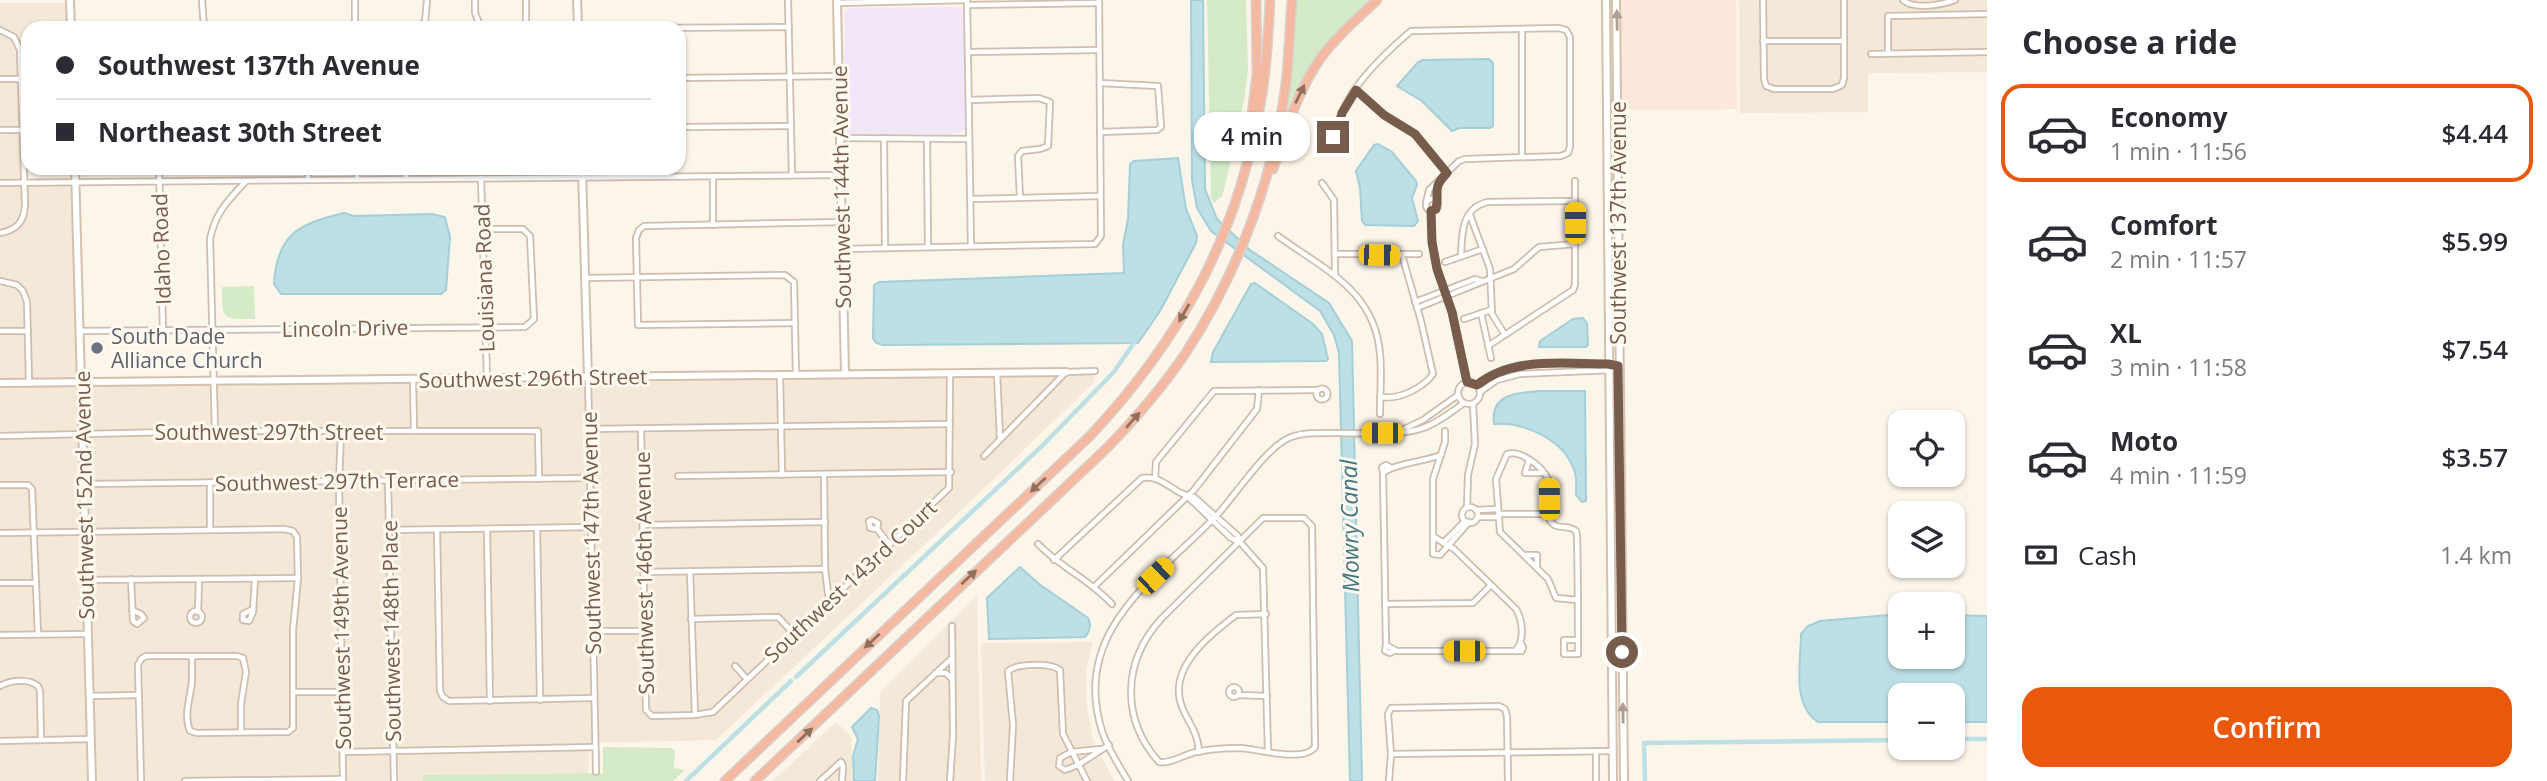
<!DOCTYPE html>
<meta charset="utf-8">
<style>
:root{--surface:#fff;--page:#f2f2f3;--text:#2b2b33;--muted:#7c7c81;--line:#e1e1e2;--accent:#ea580c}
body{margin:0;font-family:"Open Sans",sans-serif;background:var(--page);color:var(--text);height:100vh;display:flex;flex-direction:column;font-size:26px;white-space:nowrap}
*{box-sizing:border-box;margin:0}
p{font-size:23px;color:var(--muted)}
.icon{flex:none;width:38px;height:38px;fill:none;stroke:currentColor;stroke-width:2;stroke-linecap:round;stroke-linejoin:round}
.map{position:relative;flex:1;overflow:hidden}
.details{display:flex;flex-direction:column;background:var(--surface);width:560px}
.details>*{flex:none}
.guide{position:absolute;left:21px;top:21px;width:665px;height:154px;border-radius:21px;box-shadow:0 2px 5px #0004;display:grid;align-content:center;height:154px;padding:0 35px;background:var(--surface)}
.controls{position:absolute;left:1888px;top:410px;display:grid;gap:14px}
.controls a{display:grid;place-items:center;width:77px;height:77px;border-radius:14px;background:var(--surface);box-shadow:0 2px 5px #0004;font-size:35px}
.end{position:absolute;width:32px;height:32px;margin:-16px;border:9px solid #775c4c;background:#fff;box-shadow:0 0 0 4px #fff}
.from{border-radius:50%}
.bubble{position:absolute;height:49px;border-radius:21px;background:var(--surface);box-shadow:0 2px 5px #0004;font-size:23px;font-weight:600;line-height:49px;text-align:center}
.car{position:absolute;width:21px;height:42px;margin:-21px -10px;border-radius:9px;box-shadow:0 0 5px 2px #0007;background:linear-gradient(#f5c518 24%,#345 0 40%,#f5c518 0 76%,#345 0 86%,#f5c518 0)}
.guide b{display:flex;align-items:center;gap:24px;height:66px;font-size:26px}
.guide b+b{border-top:2px solid var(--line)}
.guide i{width:18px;height:18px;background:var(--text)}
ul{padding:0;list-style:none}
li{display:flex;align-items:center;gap:21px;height:98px;margin:0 14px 10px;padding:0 21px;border:4px solid transparent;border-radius:21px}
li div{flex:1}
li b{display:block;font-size:26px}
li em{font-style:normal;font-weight:600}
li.on{border-color:var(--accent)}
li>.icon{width:63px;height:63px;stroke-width:1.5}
h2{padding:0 35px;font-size:32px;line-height:84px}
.pay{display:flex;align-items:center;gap:18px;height:77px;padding:0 35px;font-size:26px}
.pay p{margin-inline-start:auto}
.button{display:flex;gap:14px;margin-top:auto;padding:14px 35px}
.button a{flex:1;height:80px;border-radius:21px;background:var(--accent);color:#fff;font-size:28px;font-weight:600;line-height:80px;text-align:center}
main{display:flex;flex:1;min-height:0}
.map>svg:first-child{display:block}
</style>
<main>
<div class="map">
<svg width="1987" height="781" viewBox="0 0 1987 781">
<rect width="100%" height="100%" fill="#fcf5e9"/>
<g fill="#f4e8d8">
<path d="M1739 0H1987V72L1868 73V112L1740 113Z"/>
<path d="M0 3H67V28H28V120H18L17 126H0Z"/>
<path d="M20 134V185H69L72 189 77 371 76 375 70 378 0 379V135Z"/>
<path d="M1095 374 1094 382 974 498 716 740 590 743 588 773 424 775 423 781H95L85 393 91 386Z"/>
<path d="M70 386 76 388 78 392 89 781H0V387Z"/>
<path d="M977 595 981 781H878L880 692Z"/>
<path d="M1093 642 1086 671 1087 708 1093 740 1114 781H985L981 643Z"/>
<path d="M836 722 851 736 853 781H773Z"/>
</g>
<path fill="#fce7dd" d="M1619 0H1736L1737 109 1620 110Z"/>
<path fill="#f2e6f9" d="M959 7 964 8 965 129 957 134H847L842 222 845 11 849 8Z"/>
<g fill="#d5ebc7">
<path d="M1207 0H1246L1248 70 1245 95 1225 186 1222 196 1214 203 1211 198Z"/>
<path d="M1297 0H1372L1339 32 1285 125Z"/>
<path d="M254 286 255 319C222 319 222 321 222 287Z"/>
<path d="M603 747 671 748 675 751 674 768 685 770 673 781H423V775L603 773Z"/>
</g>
<g fill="#bde0e6" stroke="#a4cfd8" stroke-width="2">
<path d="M1191 0H1203L1205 189 1217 219 1250 250 1329 303 1352 341 1362 781H1350L1339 353 1334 335 1320 311 1211 231 1197 208 1192 180Z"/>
<path d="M1489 59 1493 63V126L1490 128H1459L1452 131 1422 101 1397 86 1418 62 1423 60Z"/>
<path d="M1378 144 1392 152 1416 181 1417 185 1412 198 1418 221 1414 226 1365 225 1362 221 1360 188 1356 171 1374 145Z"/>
<path d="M1178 158 1186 209 1197 236 1196 243 1160 311 1138 343 883 345 876 343 873 338 874 285 879 282 1124 273 1123 245 1128 219 1130 164 1134 161Z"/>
<path d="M344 213 354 216 432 214 445 217 450 237 446 290 441 294H281L274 284C277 234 298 224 344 213Z"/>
<path d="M1255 283 1313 324 1322 334 1328 359 1326 361 1211 362 1213 352 1251 284Z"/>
<path d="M1583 318 1587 323 1588 345 1586 347H1539L1540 341 1573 319Z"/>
<path d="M1539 391H1585L1586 501 1582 502 1576 495C1576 488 1577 480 1575 473 1566 440 1525 422 1494 424 1490 394 1516 393 1539 391Z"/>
<path d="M1020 567 1039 584 1088 618C1092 625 1090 631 1085 637L989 639 987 598Z"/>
<path d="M1900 614V656H1953V615L1987 616V722H1953V695H1900V722H1818C1791 704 1801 662 1801 634L1808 626 1820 621Z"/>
<path d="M871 708 877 710 879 716 875 781H854L853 756 858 739 852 727Z"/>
</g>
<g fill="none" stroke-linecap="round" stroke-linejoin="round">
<g stroke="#bde0e6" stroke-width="4.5">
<path d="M796 677 1043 445 1113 373 1134 343"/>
<path d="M1953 739H1987"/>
<path d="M686 781 791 681"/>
<path d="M1645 781 1644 743 1900 740"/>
</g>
<g stroke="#cfbdae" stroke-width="8">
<g id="street">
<path d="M202 0 204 28"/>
<path d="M475 0V13L480 25 486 28H526"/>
<path d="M526 0V28"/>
<path d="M788 0 792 175"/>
<path d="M967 0 971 246"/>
<path d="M1763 0 1764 79 1766 86 1774 89H1833L1842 85 1844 78V0"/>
<path d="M1903 0C1913 10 1942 5 1955 0"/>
<path d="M837 3 967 0"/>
<path d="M967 5 1099 3"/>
<path d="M355 28V0"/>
<path d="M374 28 419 26 425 22 427 0"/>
<path d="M638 28 789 27"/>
<path d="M1522 29V157"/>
<path d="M0 30 14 37 20 50 25 205C24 222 17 230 0 233"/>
<path d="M1763 41H1844"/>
<path d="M968 52 1099 50"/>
<path d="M1871 54 1987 52"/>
<path d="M1888 54V16L1987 14"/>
<path d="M679 78 839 76"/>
<path d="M0 79H21"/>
<path d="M1100 83 1158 86 1161 127 1157 130 1100 132"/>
<path d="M1356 90 1384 115 1415 134 1447 173"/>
<path d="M969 100 1039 98 1050 102 1048 146 1040 149 1022 151 1018 156 1020 198"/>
<path d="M679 127 790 126"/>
<path d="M0 130H23"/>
<path d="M1337 133C1339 96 1385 53 1411 31L1559 28 1566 30 1570 37V147L1568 153 1561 156 1465 159 1459 161 1429 190 1426 203"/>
<circle cx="1338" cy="138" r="5"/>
<path d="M840 138 969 139"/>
<path d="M884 138 885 248"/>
<path d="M927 139 928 247"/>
<path d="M159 168 163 331"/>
<path d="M308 168V179"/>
<path d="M357 168V179"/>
<path d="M406 168V179"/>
<path d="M713 176V225"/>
<path d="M481 178 487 378"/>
<path d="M0 183 841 175"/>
<path d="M1322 183 1334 200 1335 275"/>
<path d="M970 199 1100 196"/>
<circle cx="1432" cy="205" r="6"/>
<path d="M1436 201 1437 184"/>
<path d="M1431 211 1432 241 1437 269 1452 312 1467 382"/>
<path d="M1470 215 1490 269 1492 314 1505 335"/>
<path d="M1278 236C1323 269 1375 290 1380 354 1382 374 1380 395 1380 414"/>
<path d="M842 249 1095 244 1101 236 1099 0"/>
<path d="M1335 254H1419"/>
<path d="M1461 256C1462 234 1461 209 1487 202L1575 201"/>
<path d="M1445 262 1483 249"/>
<path d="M586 278 785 275 794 282 796 375"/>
<path d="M0 281 17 285 23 291 27 302 29 383"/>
<path d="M1415 302 1475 279 1482 281"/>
<path d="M1417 308 1514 269 1539 247 1575 244"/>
<path d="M1481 313 1491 358"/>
<path d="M1464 319 1491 310"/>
<path d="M795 323 638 325 636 238 639 230 644 226 842 222"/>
<path d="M0 331H28"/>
<path d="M80 331 525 327 534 319 530 236 523 229H483"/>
<path d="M1488 346 1573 290 1575 285V181"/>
<path d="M997 373 1000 438"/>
<path d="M780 375 782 475"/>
<path d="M588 377 596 772"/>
<path d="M413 379 414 431"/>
<circle cx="1469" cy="393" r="11"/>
<path d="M1477 385C1513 355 1564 364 1608 364L1618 367"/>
<circle cx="1322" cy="394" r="5.5"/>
<path d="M1480 392 1497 380 1520 374 1611 370"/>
<path d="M1381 397C1399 400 1423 388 1433 374L1421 321 1402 255"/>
<path d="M589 429 950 424"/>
<path d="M641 429 646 710 652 716 695 715 713 712 949 488 950 374"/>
<path d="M1404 429 1423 420 1458 395"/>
<path d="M215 431 210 239C216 211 228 201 246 181"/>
<path d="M1445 431V442L1433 479V554L1440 555 1469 522"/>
<path d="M341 433 339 481 343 781"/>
<path d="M0 436 215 431H538L539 479"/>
<path d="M984 456 1066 372 1095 371"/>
<path d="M1529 460 1525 473H1542"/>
<path d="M1383 473 1382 467 1386 465 1390 467"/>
<path d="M824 475 825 569 829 601"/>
<path d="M678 476 951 472"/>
<path d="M1155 478 1156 462 1214 391 1318 390"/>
<path d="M388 480 394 781"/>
<path d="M84 484 590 478"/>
<path d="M0 485H28L32 489 38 634"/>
<path d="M1188 497 1231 538 1239 542"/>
<path d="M1467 507 1468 475 1475 444 1473 404"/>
<circle cx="1470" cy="515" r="8"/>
<path d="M1476 510 1498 509"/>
<path d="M1499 514H1549"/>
<path d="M1478 517H1499"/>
<path d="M1263 518H1304L1312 526 1315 747C1304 763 1258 749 1240 748 1225 748 1210 749 1196 752 1183 755 1171 764 1159 762 1120 718 1123 661 1161 619Z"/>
<path d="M643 525 825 522"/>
<path d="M537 528 540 700"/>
<path d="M487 529 490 701"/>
<path d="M877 529 870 528 869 521 872 520 878 523 877 529 889 544"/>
<path d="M210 530V482"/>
<path d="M389 530 591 527"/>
<path d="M437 530 440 691 443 697 449 701 594 698"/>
<path d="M0 533 284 529 293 531 297 537 298 578 293 630V728L288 732 197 733 190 731C183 714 191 697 192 680 192 672 192 664 192 656"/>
<path d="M1434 537 1454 549 1516 609C1523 621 1525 641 1515 651H1397L1386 645 1383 473C1393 464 1426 461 1441 455"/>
<path d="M1443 543 1465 521"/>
<path d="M1038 544C1060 567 1090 580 1112 604"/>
<path d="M1525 555H1537V568"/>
<path d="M1054 560 1142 478C1163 474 1175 496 1194 497L1238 536 1240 542 1263 568 1268 752"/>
<path d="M690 571 695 715"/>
<path d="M644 572 825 569"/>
<path d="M131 579 133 621 137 624 144 618 141 614 132 610"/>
<path d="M86 580 298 578"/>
<path d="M0 583H36"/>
<path d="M1095 586 1194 490 1257 409 1259 390"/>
<path d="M1578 600 1556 598 1548 579 1500 532 1496 479 1507 454C1521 450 1542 466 1548 479 1552 489 1549 508 1549 519 1556 532 1567 523 1576 531L1577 535C1578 575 1578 615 1578 654H1564V640H1578"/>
<path d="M1385 604 1473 603 1491 585"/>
<path d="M253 609 243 614V620L249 621 253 612 255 578"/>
<circle cx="196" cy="617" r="6"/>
<path d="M198 612 199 579"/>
<path d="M691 619 778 617 794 634"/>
<path d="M593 631H644"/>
<path d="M0 635 87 634"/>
<path d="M1386 645 1385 651 1390 653 1394 651"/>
<path d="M1515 651H1522L1523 647 1521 644"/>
<path d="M735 666 746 678"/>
<path d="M936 673H946L952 679"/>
<path d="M0 686C11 680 28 678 38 686L40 691 41 740"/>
<circle cx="1234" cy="692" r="5"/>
<path d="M295 692H341"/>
<path d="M1238 695 1267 696"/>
<path d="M90 696 139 695"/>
<path d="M0 741 91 739"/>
<path d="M1101 749 1071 752 1060 758 1059 766 1065 770 1078 765 1109 745"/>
<path d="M1596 751V781"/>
<path d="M343 752 595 747"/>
<path d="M1199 752C1198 732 1189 724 1182 707 1167 669 1208 636 1236 615L1266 614"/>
<path d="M1391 754 1612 751"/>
<path d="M841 762 843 766 842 781"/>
<path d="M141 781 138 665 141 659 146 656H237L243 658 246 672 241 704V732"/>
<path d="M185 781 343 779"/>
<path d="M820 781 841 762"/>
<path d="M903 781 906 701 952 658"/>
<path d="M950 781 953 736 952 626"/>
<path d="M1010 781 1013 725 1008 671C1018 663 1050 663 1060 670L1063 734 1087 781"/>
<path d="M1128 781C1119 766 1109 750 1103 734 1068 631 1158 577 1218 514 1237 493 1267 446 1291 437 1306 432 1323 433 1339 433 1361 433 1403 436 1423 428 1438 423 1451 412 1464 403"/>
<path d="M1389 781 1391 754 1388 714 1391 708 1499 706 1505 709 1507 716 1508 781"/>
</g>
</g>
<g stroke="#d4c0ae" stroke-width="10">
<g id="secondary">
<path d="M70 0 71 28"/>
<path d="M577 0 578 28"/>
<path d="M837 0 845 374"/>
<path d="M1606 0 1613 781"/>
<path d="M1616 0 1624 781"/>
<path d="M75 168 92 781"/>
<path d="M582 168 588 377"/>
<path d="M0 383 1066 372"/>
</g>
</g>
<g stroke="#d9d1cd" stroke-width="11">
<g id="highway">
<path d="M1250 130 1257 74 1256 0"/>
<path d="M1273 169C1286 131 1297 92 1320 59 1336 37 1357 19 1377 0"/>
<path d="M725 781 1090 436C1177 343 1234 243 1258 116 1266 78 1268 39 1270 0"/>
<path d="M755 781 1107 448C1135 419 1162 388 1185 354 1239 272 1276 172 1287 75 1289 50 1290 25 1292 0"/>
</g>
</g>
<use href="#street" stroke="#fff" stroke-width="4.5"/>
<use href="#secondary" stroke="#fff" stroke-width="6"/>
<use href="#highway" stroke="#f5b9a1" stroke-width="8"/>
</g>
<defs><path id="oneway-solid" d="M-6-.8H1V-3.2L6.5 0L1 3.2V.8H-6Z" transform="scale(1.75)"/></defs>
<g fill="#ad9d94">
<use href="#oneway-solid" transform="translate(1617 20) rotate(-91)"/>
<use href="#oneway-solid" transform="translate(1623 713) rotate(-91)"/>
</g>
<g fill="#906f5d">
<use href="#oneway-solid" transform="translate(1300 94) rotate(-64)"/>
<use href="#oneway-solid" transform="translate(1184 313) rotate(120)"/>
<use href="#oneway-solid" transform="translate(1133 420) rotate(-49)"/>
<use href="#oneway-solid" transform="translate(1038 485) rotate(137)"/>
<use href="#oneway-solid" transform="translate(969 577) rotate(-43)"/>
<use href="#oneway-solid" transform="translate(872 641) rotate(137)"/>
<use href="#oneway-solid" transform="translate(805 735) rotate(-43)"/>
</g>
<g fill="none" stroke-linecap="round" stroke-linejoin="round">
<path stroke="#775c4c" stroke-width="9" d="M1333 137 1337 133 1342 113 1356 90 1384 115 1415 134 1447 173C1431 189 1440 192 1436 209L1431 211 1432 242 1437 269 1452 312 1467 382 1477 385C1513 356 1564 364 1608 364L1618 366 1622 652"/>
</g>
<circle fill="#6b7280" stroke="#fff9f0" stroke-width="2.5" cx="97" cy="348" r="7"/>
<g text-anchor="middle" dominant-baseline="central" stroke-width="6" stroke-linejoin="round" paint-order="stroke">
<g font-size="21" fill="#775c4c" stroke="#fff9f0">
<text transform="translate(841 187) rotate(-91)">Southwest 144th Avenue</text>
<text transform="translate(1618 223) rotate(-90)">Southwest 137th Avenue</text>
<text transform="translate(161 249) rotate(-92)">Idaho Road</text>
<text transform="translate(484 278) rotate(-92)">Louisiana Road</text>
<text transform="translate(345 328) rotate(-1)">Lincoln Drive</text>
<text transform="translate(533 378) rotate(-1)">Southwest 296th Street</text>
<text x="269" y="432">Southwest 297th Street</text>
<text transform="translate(337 481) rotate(-1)">Southwest 297th Terrace</text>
<text transform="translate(84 495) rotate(-91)">Southwest 152nd Avenue</text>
<text transform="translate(591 533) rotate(-91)">Southwest 147th Avenue</text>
<text transform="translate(644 573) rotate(-91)">Southwest 146th Avenue</text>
<text transform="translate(850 581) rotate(-43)">Southwest 143rd Court</text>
<text transform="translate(341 628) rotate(-91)">Southwest 149th Avenue</text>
<text transform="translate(391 631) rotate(-91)">Southwest 148th Place</text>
</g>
<g font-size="21" fill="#5b616d" stroke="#fff9f0" text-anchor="start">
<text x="111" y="336">South Dade<tspan x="111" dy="24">Alliance Church</tspan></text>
</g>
<g font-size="23" font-style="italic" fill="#437783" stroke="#fff9f0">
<text transform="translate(1349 526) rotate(-91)">Mowry Canal</text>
</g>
</g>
</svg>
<div class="controls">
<a><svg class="icon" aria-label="locate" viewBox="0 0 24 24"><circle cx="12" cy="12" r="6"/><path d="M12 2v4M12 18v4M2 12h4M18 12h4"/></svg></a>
<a><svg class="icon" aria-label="layers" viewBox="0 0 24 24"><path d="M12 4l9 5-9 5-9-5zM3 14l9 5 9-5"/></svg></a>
<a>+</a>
<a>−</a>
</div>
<i class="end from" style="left:1622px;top:652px"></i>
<i class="end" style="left:1333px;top:137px"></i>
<div class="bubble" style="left:1194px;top:112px;width:116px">4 min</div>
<i class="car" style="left:1575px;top:223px;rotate:0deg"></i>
<i class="car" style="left:1379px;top:255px;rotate:91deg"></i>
<i class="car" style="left:1382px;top:433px;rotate:270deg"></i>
<i class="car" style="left:1549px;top:499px;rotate:359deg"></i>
<i class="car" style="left:1155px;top:576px;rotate:46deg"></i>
<i class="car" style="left:1464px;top:651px;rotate:270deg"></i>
<div class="guide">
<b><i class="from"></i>Southwest 137th Avenue</b>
<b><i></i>Northeast 30th Street</b>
</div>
</div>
<section class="details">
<h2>Choose a ride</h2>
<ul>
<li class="on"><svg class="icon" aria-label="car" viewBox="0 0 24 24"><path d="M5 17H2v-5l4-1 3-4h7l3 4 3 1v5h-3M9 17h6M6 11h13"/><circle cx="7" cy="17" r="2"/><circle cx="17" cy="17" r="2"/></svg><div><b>Economy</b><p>1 min · 11:56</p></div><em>$4.44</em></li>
<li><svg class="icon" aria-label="car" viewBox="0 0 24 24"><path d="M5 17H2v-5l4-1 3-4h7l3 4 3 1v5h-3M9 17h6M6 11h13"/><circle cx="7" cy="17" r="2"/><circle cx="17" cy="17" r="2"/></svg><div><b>Comfort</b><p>2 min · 11:57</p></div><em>$5.99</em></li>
<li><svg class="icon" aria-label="car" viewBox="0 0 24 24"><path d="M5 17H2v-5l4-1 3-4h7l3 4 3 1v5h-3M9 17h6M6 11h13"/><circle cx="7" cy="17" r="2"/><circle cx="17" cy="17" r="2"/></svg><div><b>XL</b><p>3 min · 11:58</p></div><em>$7.54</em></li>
<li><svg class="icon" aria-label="car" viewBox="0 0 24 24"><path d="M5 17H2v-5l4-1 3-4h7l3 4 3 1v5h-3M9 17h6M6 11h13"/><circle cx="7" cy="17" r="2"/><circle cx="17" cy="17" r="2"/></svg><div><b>Moto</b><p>4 min · 11:59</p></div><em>$3.57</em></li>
</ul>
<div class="pay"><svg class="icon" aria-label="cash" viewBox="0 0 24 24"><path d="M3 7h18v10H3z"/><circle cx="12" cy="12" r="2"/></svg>Cash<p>1.4 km</p></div>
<div class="button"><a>Confirm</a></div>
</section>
</main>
